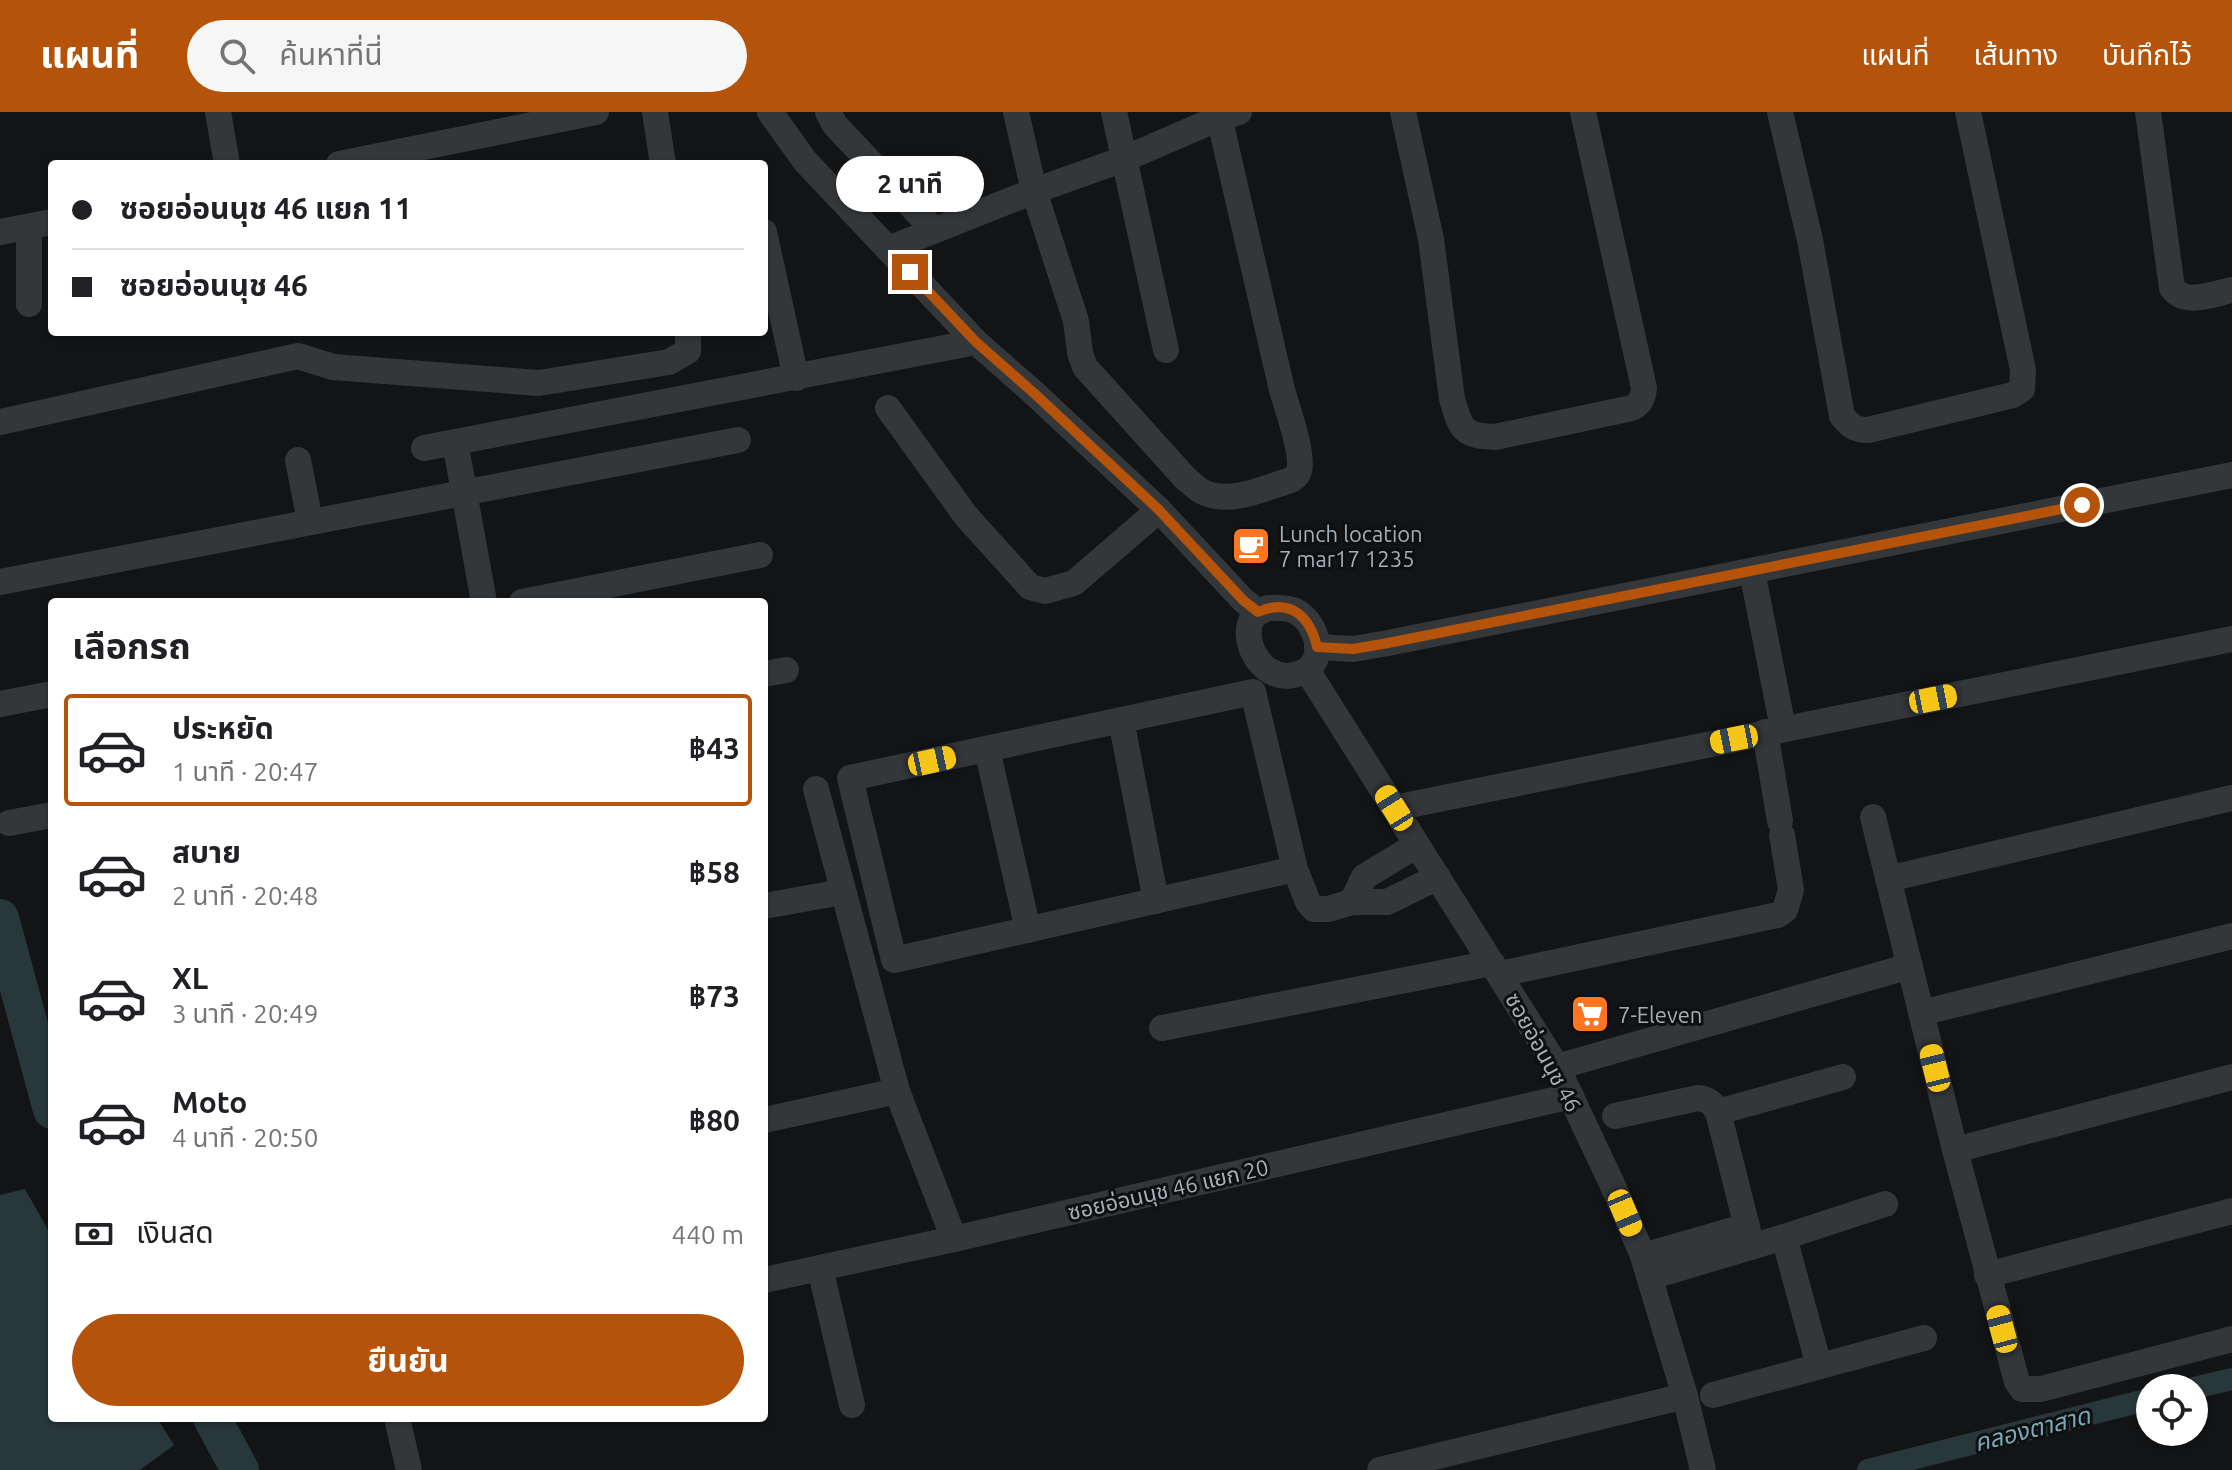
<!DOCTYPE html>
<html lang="th">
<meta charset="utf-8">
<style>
:root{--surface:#fff;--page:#f6f6f6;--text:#202124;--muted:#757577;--line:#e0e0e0;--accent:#b45309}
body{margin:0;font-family:Ubuntu,"Noto Sans Thai",sans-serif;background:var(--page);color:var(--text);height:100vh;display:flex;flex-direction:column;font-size:30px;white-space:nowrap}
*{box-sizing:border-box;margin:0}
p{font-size:26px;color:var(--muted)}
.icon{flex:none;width:44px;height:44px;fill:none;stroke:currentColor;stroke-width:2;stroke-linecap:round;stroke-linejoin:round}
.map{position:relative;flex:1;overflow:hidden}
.drawer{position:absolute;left:48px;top:486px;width:720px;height:824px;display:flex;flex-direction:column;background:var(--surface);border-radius:8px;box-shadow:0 2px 6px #0004}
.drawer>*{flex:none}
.banner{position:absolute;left:48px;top:48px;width:720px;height:176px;border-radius:8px;box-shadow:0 2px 6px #0004;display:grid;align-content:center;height:176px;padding:0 24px;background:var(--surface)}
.fabs{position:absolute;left:2136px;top:1262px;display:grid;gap:16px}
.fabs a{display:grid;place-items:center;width:72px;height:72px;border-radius:50%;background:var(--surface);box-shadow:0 2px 6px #0004;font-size:40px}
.end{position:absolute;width:36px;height:36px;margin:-18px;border:10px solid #b45309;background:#fff;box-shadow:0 0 0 4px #fff}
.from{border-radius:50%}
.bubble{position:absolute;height:56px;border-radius:28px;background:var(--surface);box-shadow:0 2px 6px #0004;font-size:26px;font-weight:700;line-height:56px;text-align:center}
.car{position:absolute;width:24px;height:48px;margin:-24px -12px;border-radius:10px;box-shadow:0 0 6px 2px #0007;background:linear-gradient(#f5c518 24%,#345 0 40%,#f5c518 0 76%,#345 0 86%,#f5c518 0)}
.banner b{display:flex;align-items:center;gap:28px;height:76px;font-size:30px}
.banner b+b{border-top:2px solid var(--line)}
.banner i{width:20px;height:20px;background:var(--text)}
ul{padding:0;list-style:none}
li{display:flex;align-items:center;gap:24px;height:112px;margin:0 16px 12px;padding:0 8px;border:4px solid transparent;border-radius:8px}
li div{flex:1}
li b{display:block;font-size:30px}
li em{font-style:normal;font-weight:700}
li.on{border-color:var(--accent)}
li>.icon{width:72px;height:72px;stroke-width:1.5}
h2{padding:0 24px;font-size:36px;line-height:96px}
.pay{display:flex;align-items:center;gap:20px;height:88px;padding:0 24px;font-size:30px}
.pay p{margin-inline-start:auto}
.action{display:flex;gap:16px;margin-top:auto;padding:16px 24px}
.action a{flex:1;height:92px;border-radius:48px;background:var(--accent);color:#fff;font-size:32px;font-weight:700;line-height:92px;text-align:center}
header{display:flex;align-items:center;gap:48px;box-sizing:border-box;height:112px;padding:0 40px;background:var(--accent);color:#fff}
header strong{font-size:38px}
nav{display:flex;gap:44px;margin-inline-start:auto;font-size:28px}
.search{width:560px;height:72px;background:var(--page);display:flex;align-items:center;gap:20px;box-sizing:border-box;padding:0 28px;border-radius:44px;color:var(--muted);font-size:30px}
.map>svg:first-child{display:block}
</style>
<header>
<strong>แผนที่</strong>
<div class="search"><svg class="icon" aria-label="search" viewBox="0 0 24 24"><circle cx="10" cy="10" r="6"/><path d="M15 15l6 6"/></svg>ค้นหาที่นี่</div>
<nav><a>แผนที่</a><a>เส้นทาง</a><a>บันทึกไว้</a></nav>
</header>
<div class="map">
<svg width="2232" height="1358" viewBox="0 0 2232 1358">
<rect width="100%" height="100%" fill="#131415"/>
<path fill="#283739" d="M25 1077 52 1125V1306H157L174 1333 140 1358H0V1083Z"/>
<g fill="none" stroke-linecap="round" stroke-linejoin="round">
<g stroke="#283739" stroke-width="22">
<path d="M2194 1276 2232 1267"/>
<path d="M1868 1358 2150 1287"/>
</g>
<g stroke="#283739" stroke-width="38">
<path d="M0 806 52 998"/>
<path d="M212 1306 240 1358"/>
</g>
<g stroke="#34373a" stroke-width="26">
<path d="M218 0 227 52"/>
<path d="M655 0 663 52"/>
<path d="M770 0 805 49 976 230 1035 282 1159 398 1243 488 1258 500"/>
<path d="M828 0 835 13 934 118"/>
<path d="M1016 0 1034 79 1076 209 1080 241 1085 255 1185 366C1190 370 1195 375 1201 379 1228 394 1264 376 1291 368 1296 364 1297 365 1299 359 1304 343 1287 295 1282 278L1218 0"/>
<path d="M1114 0 1166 238"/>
<path d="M1403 0 1431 127 1452 287C1461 317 1462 324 1495 325L1632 296C1641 291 1643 286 1644 276L1583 0"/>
<path d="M1780 0 1810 128 1842 304C1850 314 1855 318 1868 318L2013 283 2022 277 2023 258 1968 0"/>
<path d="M2148 0 2172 176C2185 194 2213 182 2232 178"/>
<path d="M339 52 596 0"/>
<path d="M29 115V192"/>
<path d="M0 120 52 110"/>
<path d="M764 120 796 266"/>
<path d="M888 137 1034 79 1124 47 1219 6 1239 0"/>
<path d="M888 296 966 404 1030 475 1045 479 1074 471 1159 398"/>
<path d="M0 310 298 244 333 255 539 271 669 250 688 239V220"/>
<path d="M455 330 484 490"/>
<path d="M424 336 976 230"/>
<path d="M298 348 310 409"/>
<path d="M1752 459 1783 616"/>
<path d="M0 470 738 328"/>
<path d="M522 490 760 443"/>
<path d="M1268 496C1276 496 1285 495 1293 498 1311 505 1324 533 1314 550 1310 558 1302 561 1294 563 1260 571 1235 521 1257 501 1259 500 1266 497 1268 496Z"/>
<path d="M1317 535 1353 537 1388 531 2232 363"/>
<path d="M1307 558 1557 955 1613 1074 1643 1144 1685 1284 1703 1358"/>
<path d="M764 562 786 558"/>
<path d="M0 592 52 582"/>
<path d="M1121 608 1156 789"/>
<path d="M1765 620 1780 709"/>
<path d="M987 637 1028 818"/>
<path d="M816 677 897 979 954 1127"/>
<path d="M1394 696 2232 527"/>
<path d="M1873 705 1955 1038 2017 1270 2022 1277H2041L2232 1227"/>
<path d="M9 711 52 703"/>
<path d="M1417 733 1364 765 1352 790H1387L1438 765"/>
<path d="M1295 757 894 848 850 666 1253 580 1295 757 1308 790 1314 797H1328L1352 790"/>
<path d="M1888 767 2232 686"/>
<path d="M764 794 842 780"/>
<path d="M1500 862 1778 803 1785 798 1791 778 1782 723"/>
<path d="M1921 901 2232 824"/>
<path d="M1162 916 1492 851"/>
<path d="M1557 955 1910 854"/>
<path d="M1718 1000 1843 965"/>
<path d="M1615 1004 1698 986C1709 987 1712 991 1718 1000L1752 1135"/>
<path d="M764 1008 897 979"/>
<path d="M1955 1038 2232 965"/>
<path d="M1784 1125 1819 1254"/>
<path d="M1643 1144 1747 1114"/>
<path d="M820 1156 852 1293"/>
<path d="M1987 1163 2232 1099"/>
<path d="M1650 1165 1784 1125 1885 1092"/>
<path d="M764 1168 954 1127 1571 984"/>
<path d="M1713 1283 1924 1226"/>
<path d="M397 1306 409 1358"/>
<path d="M1380 1358 1685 1284"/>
</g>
</g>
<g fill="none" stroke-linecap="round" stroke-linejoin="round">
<path stroke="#b45309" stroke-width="10" d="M910 160 976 230 1035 282 1159 398 1243 488 1258 500C1290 486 1310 504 1317 535L1353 537 1388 531 2082 393"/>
</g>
<defs>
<g id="cafe-square" transform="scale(2)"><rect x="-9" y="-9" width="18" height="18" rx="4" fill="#ff7521" stroke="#0e0f10"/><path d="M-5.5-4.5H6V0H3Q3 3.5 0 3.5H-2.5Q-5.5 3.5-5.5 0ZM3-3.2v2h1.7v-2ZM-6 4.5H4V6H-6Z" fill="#fff"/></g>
<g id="supermarket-square" transform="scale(2)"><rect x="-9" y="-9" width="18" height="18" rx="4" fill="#ff7521" stroke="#0e0f10"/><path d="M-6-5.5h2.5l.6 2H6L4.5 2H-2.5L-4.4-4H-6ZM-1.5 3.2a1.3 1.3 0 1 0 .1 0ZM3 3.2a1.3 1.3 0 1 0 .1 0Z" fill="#fff"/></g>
</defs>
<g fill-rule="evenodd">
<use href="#cafe-square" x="1251" y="434"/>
<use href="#supermarket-square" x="1590" y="902"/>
</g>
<g text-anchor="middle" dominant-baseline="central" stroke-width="6" stroke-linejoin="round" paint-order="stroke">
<g font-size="22" fill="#a4afb6" stroke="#0e0f10" text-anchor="start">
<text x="1279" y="421">Lunch location<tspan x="1279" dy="25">7 mar17 1235</tspan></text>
<text x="1618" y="902">7-Eleven</text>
</g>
<g font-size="22" fill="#a4afb6" stroke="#0e0f10">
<text transform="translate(1544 940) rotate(61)">ซอยอ่อนนุช 46</text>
<text transform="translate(1168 1077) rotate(-13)">ซอยอ่อนนุช 46 แยก 20</text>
</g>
<g font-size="24" font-style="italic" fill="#78a9b4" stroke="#0e0f10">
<text transform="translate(2032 1317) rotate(-14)">คลองตาสาด</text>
</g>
</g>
</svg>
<div class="fabs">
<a><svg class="icon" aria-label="locate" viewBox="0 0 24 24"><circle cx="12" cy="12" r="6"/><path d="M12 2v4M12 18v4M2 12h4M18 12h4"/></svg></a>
</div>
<i class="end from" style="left:2082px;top:393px"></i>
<i class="end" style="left:910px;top:160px"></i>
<div class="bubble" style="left:836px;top:44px;width:148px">2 นาที</div>
<i class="car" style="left:1933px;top:587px;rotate:79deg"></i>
<i class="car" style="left:1734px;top:627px;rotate:259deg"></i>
<i class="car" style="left:932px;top:649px;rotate:78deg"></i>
<i class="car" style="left:1394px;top:696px;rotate:328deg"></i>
<i class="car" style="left:1935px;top:956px;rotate:346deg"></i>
<i class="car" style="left:1625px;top:1101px;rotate:157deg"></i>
<i class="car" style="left:2002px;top:1217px;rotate:345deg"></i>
<div class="banner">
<b><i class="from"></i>ซอยอ่อนนุช 46 แยก 11</b>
<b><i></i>ซอยอ่อนนุช 46</b>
</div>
<section class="drawer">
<h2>เลือกรถ</h2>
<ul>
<li class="on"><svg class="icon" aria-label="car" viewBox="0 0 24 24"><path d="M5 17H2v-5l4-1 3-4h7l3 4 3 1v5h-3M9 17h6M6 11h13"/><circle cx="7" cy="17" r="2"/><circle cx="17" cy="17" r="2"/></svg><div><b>ประหยัด</b><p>1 นาที · 20:47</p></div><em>฿43</em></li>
<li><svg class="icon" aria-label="car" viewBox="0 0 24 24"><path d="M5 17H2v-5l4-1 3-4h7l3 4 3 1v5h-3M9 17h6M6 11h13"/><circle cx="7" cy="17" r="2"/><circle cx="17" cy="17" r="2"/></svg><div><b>สบาย</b><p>2 นาที · 20:48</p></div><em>฿58</em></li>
<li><svg class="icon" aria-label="car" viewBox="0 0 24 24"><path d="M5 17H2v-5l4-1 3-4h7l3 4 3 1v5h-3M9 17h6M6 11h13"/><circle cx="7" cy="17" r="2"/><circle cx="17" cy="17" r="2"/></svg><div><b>XL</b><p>3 นาที · 20:49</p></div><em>฿73</em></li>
<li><svg class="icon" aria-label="car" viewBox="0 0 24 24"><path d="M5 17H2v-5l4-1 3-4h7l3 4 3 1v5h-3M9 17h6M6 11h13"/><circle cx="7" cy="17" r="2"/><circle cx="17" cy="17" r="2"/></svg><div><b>Moto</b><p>4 นาที · 20:50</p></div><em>฿80</em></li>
</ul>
<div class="pay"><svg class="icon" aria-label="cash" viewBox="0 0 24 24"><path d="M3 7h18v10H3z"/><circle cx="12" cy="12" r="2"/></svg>เงินสด<p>440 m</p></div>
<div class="action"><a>ยืนยัน</a></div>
</section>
</div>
